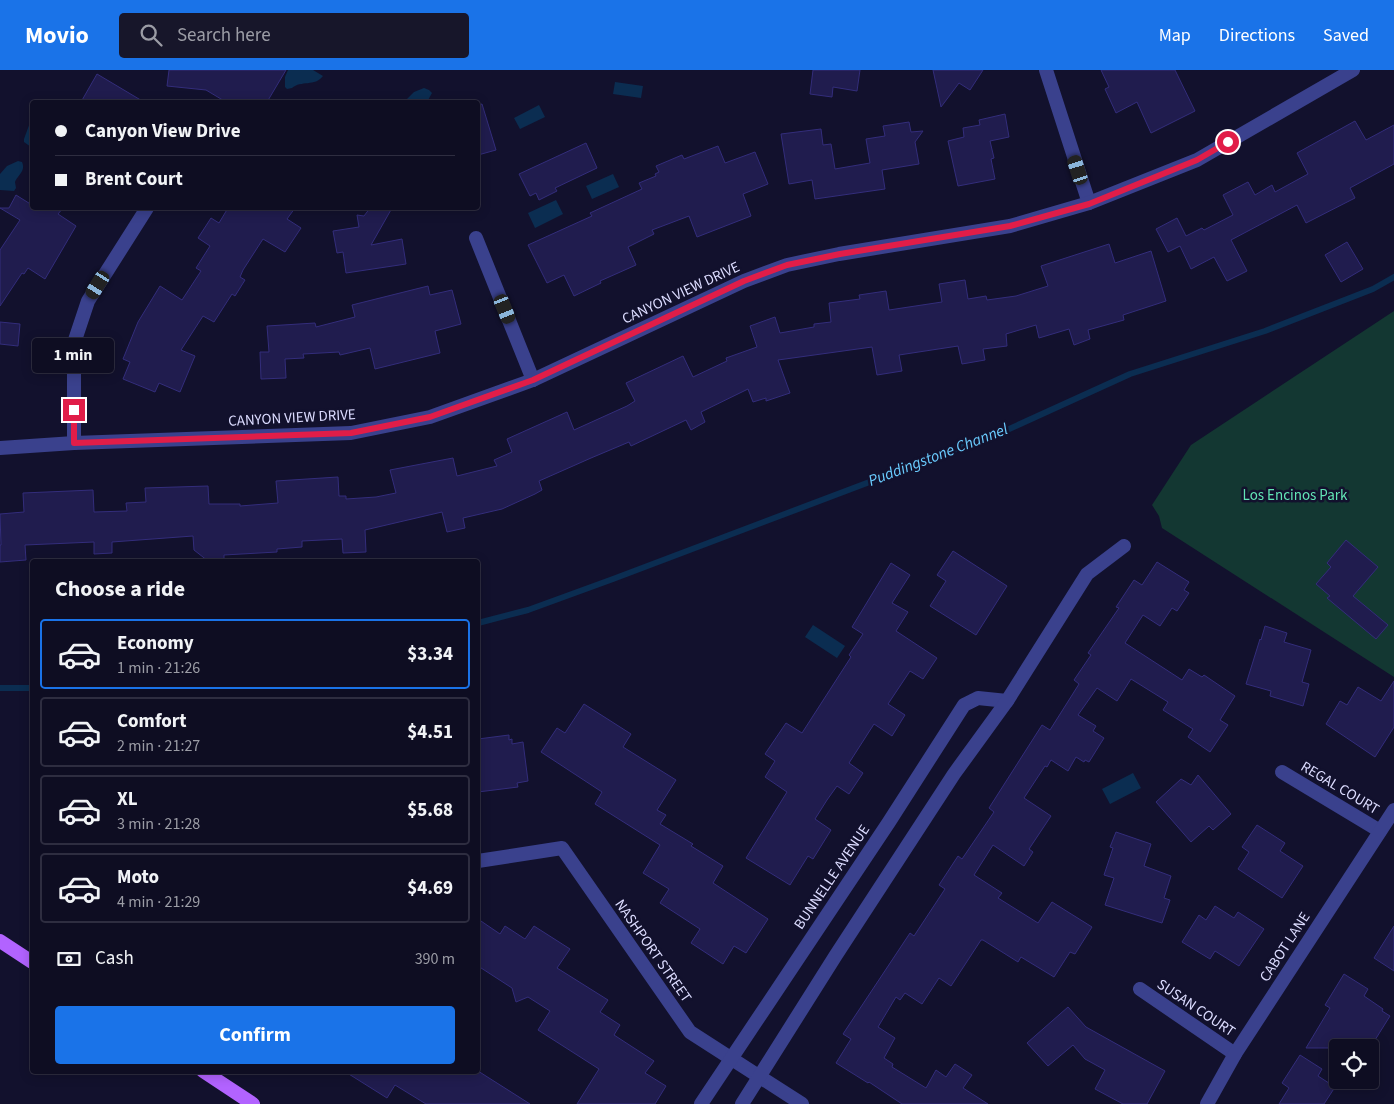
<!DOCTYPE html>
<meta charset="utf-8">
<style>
:root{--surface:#0e0d22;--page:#17162a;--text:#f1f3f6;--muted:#9b9ca5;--line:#2e2d40;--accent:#1a73e8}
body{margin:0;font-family:"Source Sans 3",sans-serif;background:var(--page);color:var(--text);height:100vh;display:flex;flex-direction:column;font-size:19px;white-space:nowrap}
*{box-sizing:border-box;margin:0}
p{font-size:16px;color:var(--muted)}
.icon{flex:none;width:28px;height:28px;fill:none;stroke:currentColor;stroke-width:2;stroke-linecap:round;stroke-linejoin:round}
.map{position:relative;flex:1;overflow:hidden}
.side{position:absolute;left:30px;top:489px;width:450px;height:515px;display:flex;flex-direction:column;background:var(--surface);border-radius:5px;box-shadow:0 2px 12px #0003,0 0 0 1px var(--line)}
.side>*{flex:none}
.guide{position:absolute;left:30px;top:30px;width:450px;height:110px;border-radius:5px;box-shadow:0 2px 12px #0003,0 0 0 1px var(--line);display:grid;align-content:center;height:110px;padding:0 25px;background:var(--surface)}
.controls{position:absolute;left:1329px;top:969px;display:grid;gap:10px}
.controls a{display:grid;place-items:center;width:50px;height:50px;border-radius:5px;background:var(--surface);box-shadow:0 2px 12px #0003,0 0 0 1px var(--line);font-size:25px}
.end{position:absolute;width:22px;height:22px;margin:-11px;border:6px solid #e11d48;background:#fff;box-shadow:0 0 0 2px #fff}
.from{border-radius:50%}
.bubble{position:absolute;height:35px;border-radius:5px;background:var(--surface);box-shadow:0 2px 12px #0003,0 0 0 1px var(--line);font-size:16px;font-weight:700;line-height:35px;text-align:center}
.car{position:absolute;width:15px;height:30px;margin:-15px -8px;border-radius:6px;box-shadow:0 0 4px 1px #0007;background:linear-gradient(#222 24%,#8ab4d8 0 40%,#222 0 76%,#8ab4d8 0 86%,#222 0)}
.guide b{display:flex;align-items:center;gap:18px;height:48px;font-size:19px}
.guide b+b{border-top:1px solid var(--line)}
.guide i{width:12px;height:12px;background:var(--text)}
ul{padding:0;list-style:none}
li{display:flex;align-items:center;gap:15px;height:70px;margin:0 10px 8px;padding:0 15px;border:2px solid var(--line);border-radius:5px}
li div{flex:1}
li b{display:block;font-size:19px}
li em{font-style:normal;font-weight:700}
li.on{border-color:var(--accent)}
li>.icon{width:45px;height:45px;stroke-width:1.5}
h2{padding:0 25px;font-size:22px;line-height:60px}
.pay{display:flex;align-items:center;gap:12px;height:55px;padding:0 25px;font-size:19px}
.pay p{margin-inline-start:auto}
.cta{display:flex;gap:10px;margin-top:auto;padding:10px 25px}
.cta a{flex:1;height:58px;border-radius:5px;background:var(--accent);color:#fff;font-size:20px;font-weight:700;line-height:58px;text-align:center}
header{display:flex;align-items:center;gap:30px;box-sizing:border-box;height:70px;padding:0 25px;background:var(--accent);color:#fff}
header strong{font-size:24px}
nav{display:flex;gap:28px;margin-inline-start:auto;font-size:18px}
.search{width:350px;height:45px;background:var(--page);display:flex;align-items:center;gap:12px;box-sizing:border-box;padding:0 18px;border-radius:5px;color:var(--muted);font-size:19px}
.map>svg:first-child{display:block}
</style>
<header>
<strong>Movio</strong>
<div class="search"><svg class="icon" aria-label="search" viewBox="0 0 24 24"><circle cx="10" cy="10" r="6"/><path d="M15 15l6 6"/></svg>Search here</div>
<nav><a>Map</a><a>Directions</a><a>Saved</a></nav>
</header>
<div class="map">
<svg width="1394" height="1034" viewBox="0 0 1394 1034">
<rect width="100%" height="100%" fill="#12112d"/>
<path fill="#133732" d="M1394 241V607L1162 458 1159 446 1152 435 1191 375Z"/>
<g fill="#0b2d51">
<path d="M288 0H313L323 6C315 17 301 10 292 18L287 19 285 17V7Z"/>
<path d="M615 12 643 16 641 28 613 24Z"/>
<path d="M424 18 429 20 432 23 427 32H404L414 22Z"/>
<path d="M539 35 545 47 520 59 514 48Z"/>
<path d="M32 47V76L31 77 24 72V69Z"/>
<path d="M18 91 22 92C26 101 18 105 15 112L16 118 14 121 0 120V104L7 96Z"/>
<path d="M613 104 619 117 592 129 586 116Z"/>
<path d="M556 130 563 144 535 158 528 143Z"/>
<path d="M813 555 845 576 837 588 805 567Z"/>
<path d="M1133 703 1141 718 1110 734 1102 719Z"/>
</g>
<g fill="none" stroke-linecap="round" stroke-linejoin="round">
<g stroke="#0b2d51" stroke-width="6">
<path d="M478 553 528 540 613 509 1007 360 1130 304 1265 261 1373 219 1394 207"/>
<path d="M0 618H32"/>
</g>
</g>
<g fill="#201c4e" stroke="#332d7b">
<path d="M169 0H286L267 32H226L206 20 167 16Z"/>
<path d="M813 0H860L857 21 833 17 832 27 810 24Z"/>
<path d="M933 0H983L970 20 959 13 941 37Z"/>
<path d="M1101 0H1175L1195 41 1151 63 1137 32 1116 43 1105 19 1109 17Z"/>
<path d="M97 4 144 32H81Z"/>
<path d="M482 34 496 80 478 85V35Z"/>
<path d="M1005 44 1009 67 990 71 994 88 991 89 995 109 958 116 948 71 964 67 963 58 980 55 979 50Z"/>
<path d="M1355 51 1366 70 1394 55V94L1350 118 1355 128 1306 153 1297 135 1231 170 1247 201 1227 211 1214 187 1191 199 1180 176 1168 182 1156 159 1177 148 1186 166 1202 158 1204 160 1233 145 1223 125 1248 112 1255 125 1272 115 1275 122 1308 104 1297 83Z"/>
<path d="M909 52 911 62 923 61 915 72 919 94 882 100 885 119 815 129 812 110 789 114 781 64 821 59 823 75 831 74 835 99 870 93 866 69 885 66 883 56Z"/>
<path d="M586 73 597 98 555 118 557 121 539 130 536 123 530 126 519 104Z"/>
<path d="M718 76 725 93 755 82 768 114 743 124 751 146 697 167 689 146 652 160 654 164 628 177 636 195 600 211 601 213 574 226 564 205 547 213 528 175 592 146 590 143 642 119 639 113 656 106 655 104 659 102 656 96 682 85 684 89Z"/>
<path d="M16 125 32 135V138H63L58 144 76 156 45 209 28 198 24 204 22 203 0 236V180L20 150 0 138H9Z"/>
<path d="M228 138H295L287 149 301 158 285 182 263 169 243 200 240 207 245 210 235 226 232 224 214 252 203 246 181 280 195 286 180 322 159 313 155 322 123 309 130 292 123 289 138 252 160 216 182 230 201 201 196 198 210 176 198 168 211 148 219 153Z"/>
<path d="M370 138H392L371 175 402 169 406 194 346 203 343 182 337 183 333 161 359 157 357 145 364 146Z"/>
<path d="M1347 172 1363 199 1341 212 1325 185Z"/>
<path d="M1109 174 1115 193 1151 181 1166 231 1123 245 1124 250 1088 260 1090 269 1074 275 1069 259 1039 268 1036 255 1006 264 1007 276 983 279 985 290 962 294 958 276 899 285 902 301 877 305 872 277 778 290 790 323 766 331V328L753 332 748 319 701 342 705 352 691 360 686 350 631 376 629 372 591 388 539 411 542 420 535 424 502 439 463 448 465 458 447 462 442 442 365 460 366 482 343 483 342 469 302 471V477L277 479V482L224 485V490L208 491 194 480 193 466 112 472V483L94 484V472L25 475 26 490 0 492V475H1L0 444 24 442 23 423 93 420 94 442 127 441 126 433 146 432 145 418 208 416 209 434H240V436L278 433 276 411 338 407 339 426H346V429L376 427 396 423 390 400 453 388 457 406 497 396 494 390 512 382 507 369 567 342 574 360 627 336 635 331 626 313 683 286 693 307 727 291 726 288 757 277 750 256 775 247 780 263 814 257V254L831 252 829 233 860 229 859 225 886 221 889 240 942 232 939 214 965 210 968 229 986 226 987 230 1016 226 1048 216 1041 196Z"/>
<path d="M428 216 430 225 452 220 461 254 435 261 440 283 375 299 370 278 340 285 339 282 303 284 304 288 285 289 286 308 261 309 260 282H269L267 256 315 253 316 257 355 247 352 235Z"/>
<path d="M0 252 20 254 18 276 0 274Z"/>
<path d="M1346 470 1378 497 1353 526 1388 555 1376 569 1327 528 1330 526 1316 514 1331 497 1327 493Z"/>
<path d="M953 481 1007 516 976 565 930 536 946 511 937 505Z"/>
<path d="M1157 492 1189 512 1184 520 1189 523 1177 541 1172 538 1160 556 1143 545 1125 573 1182 610 1189 599 1202 607 1204 605 1235 626 1220 650 1228 655 1210 682 1188 667 1193 659 1163 640 1168 632 1131 609 1117 631 1097 618 1078 645 1096 656 1093 661 1104 668 1089 692 1085 690 1084 692 1076 687 1068 701 1051 690 1047 697 1045 696 1024 728 1051 746 1029 779 1033 782 1024 796 993 775 974 805 1002 823 998 828 1038 853 1052 832 1092 857 1075 884 1070 882 1054 907 1021 887 1018 892 983 870H981L951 916 939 908 922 934 905 923 900 930 896 927 878 957 895 968 884 988 893 994 892 997 926 1018 936 1000 946 1007 955 994 972 1005 963 1018 988 1034H902L869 1012 868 1013 836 993 851 969 843 964 910 863 914 866 945 819 939 815 958 786 962 789 994 742 989 738 1042 655 1050 660 1079 614 1074 610 1091 585 1088 583 1119 538 1116 537 1134 510 1142 515Z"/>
<path d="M891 493 910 505 892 533 908 542 896 561 937 588 923 609 910 601 888 634 905 645 892 666 874 654 849 693 863 703 849 724 837 716 827 730 815 749 831 760 813 789 808 786 790 815 746 788 787 722 765 707 775 691 765 684 786 653 802 663 851 587 849 585 863 564 852 557Z"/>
<path d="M1265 556 1287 563 1284 572 1311 580 1302 612 1309 614 1303 636 1270 626 1271 621 1246 614 1260 569 1261 570Z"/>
<path d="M1394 611V657L1375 687 1326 654 1340 631 1347 635 1358 617 1381 631Z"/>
<path d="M584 634 631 664 623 677 676 710 657 740 666 745 660 754 693 774 691 776 723 796 713 813 768 849 746 883 734 876 723 894 691 873 700 859 660 833 669 819 643 803 660 775 595 734 602 722 541 682 557 658 565 663Z"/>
<path d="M509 665V670L512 669V674L523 672 528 711 517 713 518 717 478 722V669Z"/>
<path d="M1198 705 1231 744 1213 760 1209 756 1191 772 1156 732 1181 709 1191 715Z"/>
<path d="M1257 755 1285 773 1280 781 1303 796 1282 828 1238 799 1249 782 1242 777Z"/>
<path d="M1116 762 1151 774 1144 796 1171 806 1164 828 1170 830 1162 853 1105 835 1114 808 1104 805 1113 778 1110 777Z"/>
<path d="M1215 836 1234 848 1238 842 1264 859 1239 896 1215 881 1210 889 1182 872 1199 845 1206 850Z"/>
<path d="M478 849 500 864 505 856 525 869 534 856 570 879 557 898 608 930 600 942 620 955 614 965 654 991 645 1003 666 1016 655 1034H577L599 999 538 960 550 941 528 927 516 932 512 918 478 896Z"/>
<path d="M1394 856V901L1374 888Z"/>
<path d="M1344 904 1368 919 1364 926 1383 939 1382 941 1390 946 1370 978H1306L1330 938 1325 935Z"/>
<path d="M1068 937 1086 957 1165 1001 1147 1034H1123L1095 1019 1105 1000 1085 989 1073 975 1048 996 1027 973Z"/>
<path d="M1300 985 1322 999 1318 1006 1335 1017 1324 1034H1279L1289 1018 1282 1013Z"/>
<path d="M344 1001H478L530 1034H426L395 1015 387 1028Z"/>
</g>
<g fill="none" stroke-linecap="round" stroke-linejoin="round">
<g stroke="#3a418d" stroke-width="14">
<path d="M1046 0 1089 133"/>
<path d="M476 168 533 310"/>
<path d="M74 373V273L88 231 147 138"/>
<path d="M0 378 74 373 351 363 430 347 533 310 744 211 787 195 839 184 1010 156 1089 133 1197 90 1353 0"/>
<path d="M1282 702 1380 761"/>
<path d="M478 791 562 778 690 962 802 1034"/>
<path d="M1140 919 1235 984"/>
<path d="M701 1034 889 752 964 635 978 628 1007 631"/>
<path d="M742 1034 836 885 954 704 1007 631 1087 504 1124 476"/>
<path d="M1207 1034 1235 984 1394 740"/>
</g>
<g stroke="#b263ff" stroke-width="14">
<path d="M0 871 32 892"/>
<path d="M203 1001 253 1034"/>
</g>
</g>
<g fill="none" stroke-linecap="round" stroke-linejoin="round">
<path stroke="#e11d48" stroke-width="6" d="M74 340V373L351 363 430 347 533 310 744 211 787 195 840 184 1010 156 1089 134 1197 90 1228 72"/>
</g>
<g text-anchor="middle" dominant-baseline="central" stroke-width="5" stroke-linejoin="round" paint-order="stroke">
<g font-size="15" fill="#dcdcff" stroke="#12112d">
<text transform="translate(681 223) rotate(-25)">CANYON VIEW DRIVE</text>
<text transform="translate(292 348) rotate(-3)">CANYON VIEW DRIVE</text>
<text transform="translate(1340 718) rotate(31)">REGAL COURT</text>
<text transform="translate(832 807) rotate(-56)">BUNNELLE AVENUE</text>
<text transform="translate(1285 877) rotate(-57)">CABOT LANE</text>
<text transform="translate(653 881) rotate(55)">NASHPORT STREET</text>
<text transform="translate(1196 938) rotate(34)">SUSAN COURT</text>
</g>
<g font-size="15" fill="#62e5b5" stroke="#12112d">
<text x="1295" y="425">Los Encinos Park</text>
</g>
<g font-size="16" font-style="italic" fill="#6accff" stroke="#12112d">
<text transform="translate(938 385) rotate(-21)">Puddingstone Channel</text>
</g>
</g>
</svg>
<div class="controls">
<a><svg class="icon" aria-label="locate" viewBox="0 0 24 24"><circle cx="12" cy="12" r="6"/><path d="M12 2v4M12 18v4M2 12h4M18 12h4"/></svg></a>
</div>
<i class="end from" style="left:1228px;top:72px"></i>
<i class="end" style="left:74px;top:340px"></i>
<div class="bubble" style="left:32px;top:268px;width:82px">1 min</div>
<i class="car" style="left:1078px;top:100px;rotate:342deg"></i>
<i class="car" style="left:98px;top:215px;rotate:212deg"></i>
<i class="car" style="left:505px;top:239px;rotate:158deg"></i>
<div class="guide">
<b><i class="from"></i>Canyon View Drive</b>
<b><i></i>Brent Court</b>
</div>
<section class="side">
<h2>Choose a ride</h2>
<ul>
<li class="on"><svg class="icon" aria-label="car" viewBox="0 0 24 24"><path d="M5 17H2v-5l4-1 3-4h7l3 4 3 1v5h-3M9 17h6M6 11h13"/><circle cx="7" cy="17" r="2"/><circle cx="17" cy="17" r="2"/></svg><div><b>Economy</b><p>1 min · 21:26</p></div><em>$3.34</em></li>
<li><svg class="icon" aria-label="car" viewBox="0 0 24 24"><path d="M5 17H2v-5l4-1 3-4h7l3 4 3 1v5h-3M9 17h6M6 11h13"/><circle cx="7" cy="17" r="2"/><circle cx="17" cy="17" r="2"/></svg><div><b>Comfort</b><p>2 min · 21:27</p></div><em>$4.51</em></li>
<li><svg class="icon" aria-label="car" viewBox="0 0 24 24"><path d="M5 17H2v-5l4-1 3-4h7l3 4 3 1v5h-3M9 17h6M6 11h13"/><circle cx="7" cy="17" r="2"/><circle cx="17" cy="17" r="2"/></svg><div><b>XL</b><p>3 min · 21:28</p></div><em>$5.68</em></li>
<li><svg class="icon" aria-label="car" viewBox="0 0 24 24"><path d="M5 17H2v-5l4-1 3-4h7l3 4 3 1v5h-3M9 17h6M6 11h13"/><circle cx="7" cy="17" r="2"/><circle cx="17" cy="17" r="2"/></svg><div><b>Moto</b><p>4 min · 21:29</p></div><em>$4.69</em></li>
</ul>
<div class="pay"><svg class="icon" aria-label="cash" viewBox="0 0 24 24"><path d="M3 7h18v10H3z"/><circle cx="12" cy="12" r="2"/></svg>Cash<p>390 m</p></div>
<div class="cta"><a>Confirm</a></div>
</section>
</div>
